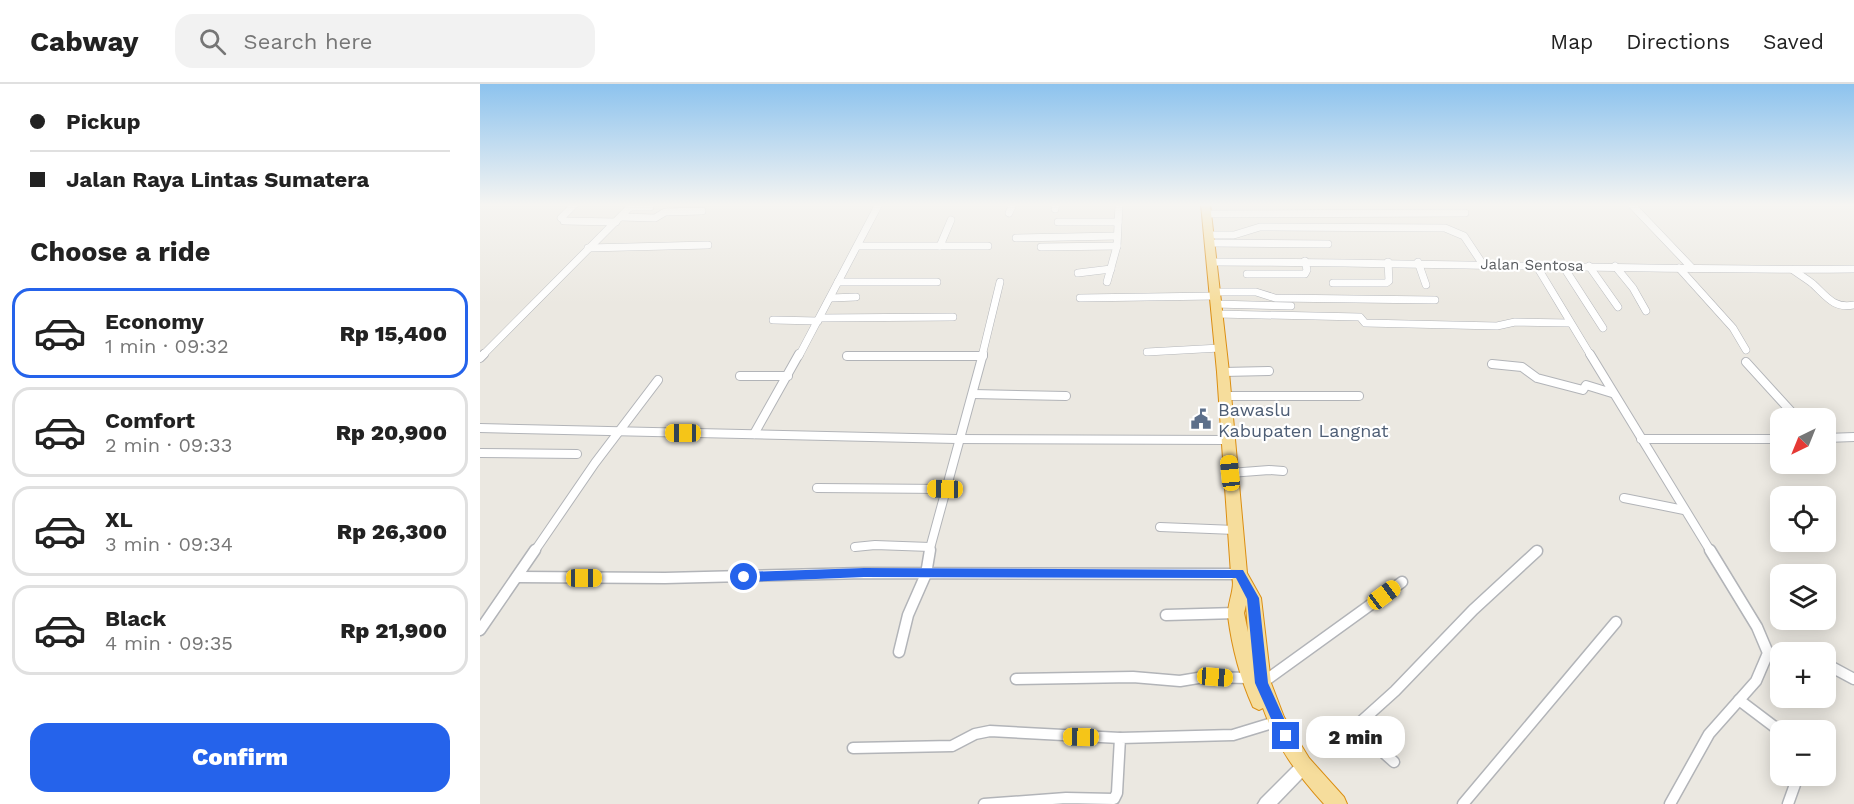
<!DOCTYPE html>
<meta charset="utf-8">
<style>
:root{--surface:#fff;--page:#f2f2f2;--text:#222;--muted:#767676;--line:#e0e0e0;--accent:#2563eb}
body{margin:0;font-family:"Work Sans",sans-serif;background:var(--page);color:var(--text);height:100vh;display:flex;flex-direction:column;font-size:22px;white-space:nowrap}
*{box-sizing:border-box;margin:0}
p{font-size:20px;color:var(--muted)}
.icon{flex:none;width:33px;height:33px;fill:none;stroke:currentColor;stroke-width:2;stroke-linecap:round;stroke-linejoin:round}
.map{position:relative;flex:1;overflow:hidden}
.panel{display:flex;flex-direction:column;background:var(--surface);width:480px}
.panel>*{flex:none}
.banner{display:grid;align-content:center;height:132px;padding:0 30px;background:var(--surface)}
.needle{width:39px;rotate:223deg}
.tools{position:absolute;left:1290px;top:324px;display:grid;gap:12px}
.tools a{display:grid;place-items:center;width:66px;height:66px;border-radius:12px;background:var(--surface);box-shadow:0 3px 15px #0003;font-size:30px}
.end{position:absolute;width:27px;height:27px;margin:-14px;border:8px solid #2563eb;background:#fff;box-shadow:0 0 0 3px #fff}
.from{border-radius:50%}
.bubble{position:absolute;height:42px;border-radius:18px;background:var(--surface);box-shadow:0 3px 15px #0003;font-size:20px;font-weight:800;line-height:42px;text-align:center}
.car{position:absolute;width:18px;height:36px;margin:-18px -9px;border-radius:8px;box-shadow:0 0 4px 2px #0007;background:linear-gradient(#f5c518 24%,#345 0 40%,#f5c518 0 76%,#345 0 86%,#f5c518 0)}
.banner b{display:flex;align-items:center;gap:21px;height:57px;font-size:22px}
.banner b+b{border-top:2px solid var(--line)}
.banner i{width:15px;height:15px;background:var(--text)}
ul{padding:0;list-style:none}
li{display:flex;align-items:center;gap:18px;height:90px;margin:0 12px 9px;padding:0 18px;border:3px solid var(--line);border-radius:18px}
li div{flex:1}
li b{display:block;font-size:22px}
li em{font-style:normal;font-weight:800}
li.current{border-color:var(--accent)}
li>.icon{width:54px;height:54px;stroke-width:1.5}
h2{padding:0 30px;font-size:27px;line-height:72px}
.button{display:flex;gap:12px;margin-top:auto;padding:12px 30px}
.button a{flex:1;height:69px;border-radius:18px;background:var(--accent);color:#fff;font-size:24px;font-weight:800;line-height:69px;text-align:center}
header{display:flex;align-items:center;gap:36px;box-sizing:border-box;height:84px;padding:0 30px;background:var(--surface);border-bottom:2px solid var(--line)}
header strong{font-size:28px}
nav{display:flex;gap:33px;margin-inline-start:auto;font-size:21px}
.search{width:420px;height:54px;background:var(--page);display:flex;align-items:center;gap:15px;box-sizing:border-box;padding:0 21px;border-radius:18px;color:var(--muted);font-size:22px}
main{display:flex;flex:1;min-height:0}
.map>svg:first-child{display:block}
</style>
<header>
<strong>Cabway</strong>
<div class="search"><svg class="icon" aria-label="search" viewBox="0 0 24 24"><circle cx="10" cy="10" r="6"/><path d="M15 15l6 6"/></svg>Search here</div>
<nav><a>Map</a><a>Directions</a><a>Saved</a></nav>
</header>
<main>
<section class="panel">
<div class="banner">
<b><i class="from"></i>Pickup</b>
<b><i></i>Jalan Raya Lintas Sumatera</b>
</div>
<h2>Choose a ride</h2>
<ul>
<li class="current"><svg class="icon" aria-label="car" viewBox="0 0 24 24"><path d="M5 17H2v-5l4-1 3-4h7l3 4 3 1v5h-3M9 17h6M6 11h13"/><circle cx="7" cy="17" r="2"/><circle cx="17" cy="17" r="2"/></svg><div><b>Economy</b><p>1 min · 09:32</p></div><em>Rp 15,400</em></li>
<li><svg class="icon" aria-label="car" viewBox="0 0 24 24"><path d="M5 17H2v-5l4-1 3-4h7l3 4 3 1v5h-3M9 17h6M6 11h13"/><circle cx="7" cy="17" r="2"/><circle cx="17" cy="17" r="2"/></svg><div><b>Comfort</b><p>2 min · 09:33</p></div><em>Rp 20,900</em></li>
<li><svg class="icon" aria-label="car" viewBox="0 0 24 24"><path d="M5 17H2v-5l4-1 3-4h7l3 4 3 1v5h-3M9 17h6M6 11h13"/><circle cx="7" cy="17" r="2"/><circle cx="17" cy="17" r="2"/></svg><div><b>XL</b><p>3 min · 09:34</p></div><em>Rp 26,300</em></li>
<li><svg class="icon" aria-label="car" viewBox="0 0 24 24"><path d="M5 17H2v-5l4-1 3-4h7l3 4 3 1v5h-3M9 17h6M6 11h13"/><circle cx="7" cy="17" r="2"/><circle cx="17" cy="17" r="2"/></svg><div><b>Black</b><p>4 min · 09:35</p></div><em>Rp 21,900</em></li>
</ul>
<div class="button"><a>Confirm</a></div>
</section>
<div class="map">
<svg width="1374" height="720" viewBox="0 0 1374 720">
<rect width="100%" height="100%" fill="#ebe8e1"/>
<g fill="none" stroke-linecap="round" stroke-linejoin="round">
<g stroke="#b2b4b8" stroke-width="8">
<g id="minor-far2">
<path d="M1151 120 1212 184"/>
<path d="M150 123H170"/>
<path d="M575 125 576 120"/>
<path d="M529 129 533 120"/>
<path d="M727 130 985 129"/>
<path d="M141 133 175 134 185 128 222 127"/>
<path d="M81 134 95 120"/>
<path d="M84 137 136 138"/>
<path d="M578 138H638"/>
<path d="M728 151H754L780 143 965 144 984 152 1002 179"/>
<path d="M536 154 637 152"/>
<path d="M729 159 848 160"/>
<path d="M378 162H460L471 136"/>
<path d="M460 162H508"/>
<path d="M561 163 637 162"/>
<path d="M108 164 228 161"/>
<path d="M731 178C945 178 1160 187 1374 185"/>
<path d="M938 178 946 201"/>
<path d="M1058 180 1059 186 1111 272"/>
<path d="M1083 182 1123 244"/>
<path d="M1109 182 1138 223"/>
<path d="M1135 182 1153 204 1166 227"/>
<path d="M1199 184 1253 244 1266 266"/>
<path d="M1313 186C1320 191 1327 195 1333 200 1347 213 1354 225 1374 221"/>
<path d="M598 189 631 185"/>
<path d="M767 190H825L827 186 825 177"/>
<path d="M358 198H457"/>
<path d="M627 198 637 162 639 120"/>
<path d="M853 199H906L909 197 908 178"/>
<path d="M734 208H776L795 214 955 216"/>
<path d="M351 214 376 213"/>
<path d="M600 214 735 212"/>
<path d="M735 220 811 222"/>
<path d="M737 230 880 233 885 239 1017 242 1035 238 1089 239"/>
<path d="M340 234 473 233"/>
<path d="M293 236 338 237"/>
<path d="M667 268 740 264"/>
<path d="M2 272 153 120"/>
<path d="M319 272 399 120"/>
<path d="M502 272 520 198"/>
</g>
</g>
<g stroke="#b2b4b8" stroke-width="10">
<g id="minor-far1">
<path d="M1110 270 1231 468"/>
<path d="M367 272H503"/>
<path d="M0 274 4 270"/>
<path d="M1266 278 1317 334"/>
<path d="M1012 280 1042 283 1057 294 1103 306 1106 301 1132 309"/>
<path d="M743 288 789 287"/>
<path d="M260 292H308"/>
<path d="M493 310 586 312"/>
<path d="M745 312H879"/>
<path d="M0 344 476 355 747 356"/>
<path d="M274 350 319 270"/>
<path d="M1346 354 1374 353"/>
<path d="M1161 355H1300"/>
<path d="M0 369 97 370"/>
<path d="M750 389 789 386 803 387"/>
<path d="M337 404 465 405"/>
<path d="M1144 414 1204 426"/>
<path d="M680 443 755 446"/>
<path d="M375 463 395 461 450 463"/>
<path d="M54 468 115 379 178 296"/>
<path d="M449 468 503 270"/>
</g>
</g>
<g stroke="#b2b4b8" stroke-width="13">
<g id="minor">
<path d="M37 493 185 494 384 489 759 490"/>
<path d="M686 531 756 529"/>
<path d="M0 546 55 466"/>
<path d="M419 568 428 531 446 490 450 466"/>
<path d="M1288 569 1300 571"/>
<path d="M1346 580 1374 595"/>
<path d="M536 595 653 593 700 597 724 593 769 594"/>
<path d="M782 599 922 498"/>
<path d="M1259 616 1300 647"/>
<path d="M373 664 472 662 495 650 510 647 640 654"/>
<path d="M914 678 875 643 915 607 993 526 1057 467"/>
<path d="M504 720 586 714 634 715 637 709 640 654 753 651 789 640"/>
<path d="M983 720 1136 538"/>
<path d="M1190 720 1229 650 1276 597 1288 569 1277 543 1230 466"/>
<path d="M1308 720 1318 692"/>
</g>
</g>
<g stroke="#b2b4b8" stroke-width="3">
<path id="tertiary" d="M818 680 823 683 826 688 823 693 797 720H778L781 715 813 683Z"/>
</g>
<g stroke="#db8e12" stroke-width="2">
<path id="trunk" d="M721 120H730L749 288 767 489 781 514 791 599 804 633 829 674 864 713 867 720H844C816 689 797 663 783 624L779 626 773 623C760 594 752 563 748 532 747 518 757 502 751 490L737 288ZM766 521 768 548 764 529Z"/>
</g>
<use href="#minor-far2" stroke="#fff" stroke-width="7"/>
<use href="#minor-far1" stroke="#fff" stroke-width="8"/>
<use href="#minor" stroke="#fff" stroke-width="10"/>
<use href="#tertiary" fill="#fff" fill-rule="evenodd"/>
<use href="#trunk" fill="#f6dd9c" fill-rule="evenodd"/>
</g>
<linearGradient id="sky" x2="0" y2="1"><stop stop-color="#8dc3ee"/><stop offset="0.55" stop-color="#f6f5f2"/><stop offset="1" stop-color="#f6f5f2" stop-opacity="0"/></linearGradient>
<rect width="1374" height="220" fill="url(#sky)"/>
<path fill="#2563eb" d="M384 484 763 486 779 514 788 599 812 652 810 657 806 659 801 657 775 599 767 515 756 494 384 493 264 498 258 493 264 488Z"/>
<defs>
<g id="civic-bare" transform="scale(1.62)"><path d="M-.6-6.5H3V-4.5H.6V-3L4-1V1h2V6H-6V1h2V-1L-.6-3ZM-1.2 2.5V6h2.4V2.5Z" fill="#5c6f8a" stroke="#fff" stroke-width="2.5" paint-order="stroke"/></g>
</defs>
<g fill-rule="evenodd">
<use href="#civic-bare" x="721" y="335"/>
</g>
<g text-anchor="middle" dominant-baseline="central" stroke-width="4.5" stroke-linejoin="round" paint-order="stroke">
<g font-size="15" fill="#5a5d61" stroke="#fff">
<text transform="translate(1052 181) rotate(1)">Jalan Sentosa</text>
</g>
<g font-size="18" fill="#4e5e75" stroke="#fff" text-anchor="start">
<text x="738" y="325">Bawaslu<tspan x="738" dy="21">Kabupaten Langnat</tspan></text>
</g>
</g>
</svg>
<div class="tools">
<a><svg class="needle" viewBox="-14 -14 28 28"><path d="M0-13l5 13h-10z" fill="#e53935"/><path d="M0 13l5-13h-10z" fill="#767676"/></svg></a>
<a><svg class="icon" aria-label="locate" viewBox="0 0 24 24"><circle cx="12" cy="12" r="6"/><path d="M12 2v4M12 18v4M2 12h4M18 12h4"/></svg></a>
<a><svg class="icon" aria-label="layers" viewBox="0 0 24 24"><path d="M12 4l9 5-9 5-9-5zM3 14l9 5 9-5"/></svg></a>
<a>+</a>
<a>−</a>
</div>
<i class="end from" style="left:264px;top:493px"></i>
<i class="end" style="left:806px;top:652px"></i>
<div class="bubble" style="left:826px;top:632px;width:99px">2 min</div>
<i class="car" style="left:203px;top:349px;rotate:270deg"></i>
<i class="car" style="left:750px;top:389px;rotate:354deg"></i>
<i class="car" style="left:465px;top:405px;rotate:271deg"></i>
<i class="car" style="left:104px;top:494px;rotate:90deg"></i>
<i class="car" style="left:904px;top:511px;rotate:53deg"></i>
<i class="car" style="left:735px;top:593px;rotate:94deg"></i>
<i class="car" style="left:601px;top:653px;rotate:271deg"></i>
</div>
</main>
